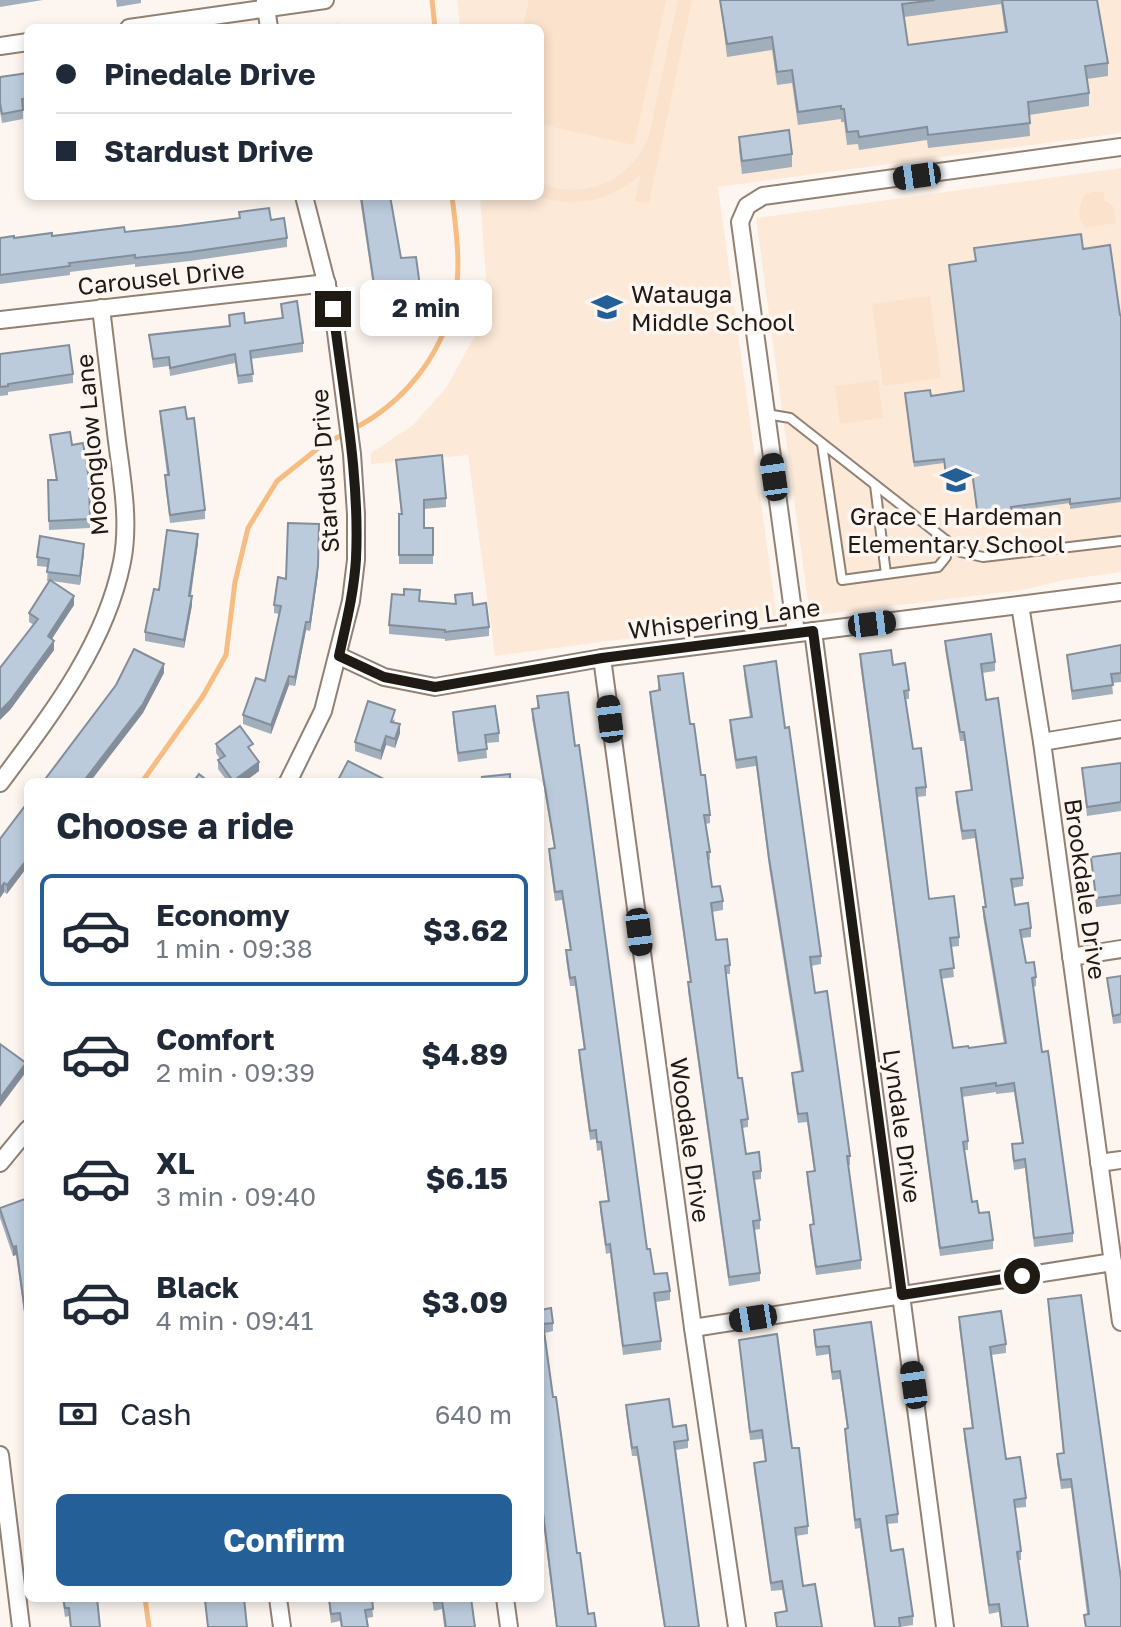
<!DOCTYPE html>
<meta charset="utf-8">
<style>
:root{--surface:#fff;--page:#f2f2f3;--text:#1f2937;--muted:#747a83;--line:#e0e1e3;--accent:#246097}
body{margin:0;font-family:"Golos Text",sans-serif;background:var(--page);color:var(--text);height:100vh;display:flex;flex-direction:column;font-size:30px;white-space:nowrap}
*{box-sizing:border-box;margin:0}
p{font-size:26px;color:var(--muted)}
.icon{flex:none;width:44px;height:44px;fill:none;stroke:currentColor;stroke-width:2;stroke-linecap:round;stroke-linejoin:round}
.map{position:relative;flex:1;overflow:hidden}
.sheet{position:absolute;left:24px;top:778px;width:520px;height:824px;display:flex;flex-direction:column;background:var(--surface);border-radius:12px;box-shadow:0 4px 12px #0003}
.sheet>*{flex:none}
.hud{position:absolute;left:24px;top:24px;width:520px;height:176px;border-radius:12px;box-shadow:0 4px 12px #0003;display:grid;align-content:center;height:176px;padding:0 32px;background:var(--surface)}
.end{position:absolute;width:36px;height:36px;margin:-18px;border:10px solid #201a14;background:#fff;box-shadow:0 0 0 4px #fff}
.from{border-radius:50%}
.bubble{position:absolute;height:56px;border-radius:12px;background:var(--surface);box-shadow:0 4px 12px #0003;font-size:26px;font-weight:700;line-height:56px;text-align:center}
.car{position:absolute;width:24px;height:48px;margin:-24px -12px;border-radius:10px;box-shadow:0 0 6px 2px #0007;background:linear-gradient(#222 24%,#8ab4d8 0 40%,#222 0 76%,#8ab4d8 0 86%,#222 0)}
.hud b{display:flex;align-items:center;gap:28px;height:76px;font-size:30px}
.hud b+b{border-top:2px solid var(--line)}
.hud i{width:20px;height:20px;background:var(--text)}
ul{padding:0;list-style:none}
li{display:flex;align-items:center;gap:24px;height:112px;margin:0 16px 12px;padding:0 16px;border:4px solid transparent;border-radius:12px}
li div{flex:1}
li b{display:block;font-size:30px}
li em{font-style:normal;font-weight:700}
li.selected{border-color:var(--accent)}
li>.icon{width:72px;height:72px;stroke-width:1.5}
h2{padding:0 32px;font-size:36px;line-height:96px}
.pay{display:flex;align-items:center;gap:20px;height:88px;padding:0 32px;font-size:30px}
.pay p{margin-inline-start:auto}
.cta{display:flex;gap:16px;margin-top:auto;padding:16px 32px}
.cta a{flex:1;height:92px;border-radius:12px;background:var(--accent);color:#fff;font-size:32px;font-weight:700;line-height:92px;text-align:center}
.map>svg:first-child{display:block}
</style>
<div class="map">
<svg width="1121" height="1627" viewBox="0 0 1121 1627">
<rect width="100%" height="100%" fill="#fdf6f0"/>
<g fill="#fce9d7">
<path d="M457 0H1121V133L718 187 777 619 495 656 468 455 371 464V453L413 425 446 388 475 336 486 278 480 196H540V28H460Z"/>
<path d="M1121 168V572L1064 580 1022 590 810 616 756 218Z"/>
</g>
<g fill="#fae2cc">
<path d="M529 0H666L634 145 540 124V28H523Z"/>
<path d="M678 0H692L649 203 635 201 641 174C612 200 575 210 538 196H540V183C584 201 632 181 649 136Z"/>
<path d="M1094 192H1103L1105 201 1113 206 1116 223 1086 228C1076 217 1079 207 1085 194Z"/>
<path d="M930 296 941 378 883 386 872 304Z"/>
<path d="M878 380 883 418 840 424 835 386Z"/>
</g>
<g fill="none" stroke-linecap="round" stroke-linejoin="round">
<g stroke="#f6bc81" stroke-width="5">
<path d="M432 0 435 28"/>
<path d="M353 429C404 403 440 357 454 302 462 268 456 230 452 196"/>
<path d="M142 782 203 696 226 655 235 582 248 528 277 481 321 446 344 434"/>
<path d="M145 1598 149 1627"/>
</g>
<g stroke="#918172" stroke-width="12">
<g id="service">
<path d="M767 414 790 418 961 552 983 557 1121 541"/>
<path d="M822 444 842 580 938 567 946 557V540"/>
<path d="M875 485 886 574"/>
</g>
</g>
<g stroke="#918172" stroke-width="20">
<g id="minor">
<path d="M265 0 269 28"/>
<path d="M129 28 325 0"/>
<path d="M0 46 28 42"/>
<path d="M0 320 327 283"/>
<path d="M1020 605 1042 742 1121 1322"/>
<path d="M813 631 945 1627"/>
<path d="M796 633 740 222 747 206 763 196 1121 147"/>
<path d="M339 656 384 677 435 687 602 658 1121 592"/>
<path d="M602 658 693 1328 737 1627"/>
<path d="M1042 742 1121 729"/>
<path d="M288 782 323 711 351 601 356 560V514L352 454 333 309 304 196"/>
<path d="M0 783C50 716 105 646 122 562 130 522 122 480 117 441 112 397 106 353 101 308"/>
<path d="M1071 957 1121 949"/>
<path d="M0 1163 28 1129"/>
<path d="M1099 1163 1121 1160"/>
<path d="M693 1328 1113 1262"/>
<path d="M0 1455 21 1627"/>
<path d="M278 1598 282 1627"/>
<path d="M505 1598 509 1627"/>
</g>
</g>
<use href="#service" stroke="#fff" stroke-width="8"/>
<use href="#minor" stroke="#fff" stroke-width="16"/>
</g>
<g fill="#a1afbd" fill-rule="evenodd">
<path d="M0 0H43L0 7Z"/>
<path d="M116 0H141V3L117 7Z"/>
<path d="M720 0H1097L1108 63V76L1087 79 1089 93V106L1029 115 1030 136 928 148 927 140 859 150 858 144 847 145 844 122H841V119L798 125 792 83 777 85 772 50 727 57ZM1001 4 1005 32 908 45 904 17Z"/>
<path d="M28 73V107L23 108V119L2 123 0 111V77Z"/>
<path d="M739 137 792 154V167L742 174 739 150Z"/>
<path d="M355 196H390L401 258 422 301V310L401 313 400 303 376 306 360 199 356 200Z"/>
<path d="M239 212 271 220 287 238V247L190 261 135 267V264L70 272V275L0 284V238L125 232 239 218Z"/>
<path d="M1083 249 1120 315H1121V502L1070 509V503L1012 511V516L978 520 972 476 946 480 944 463 914 467 905 397 931 396 964 391Z"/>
<path d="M281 304 303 343V352L251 359 253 382 238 384 235 363 170 376 169 366 153 368 149 335 229 326V315L245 323 282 318Z"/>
<path d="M0 354 73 374V383L8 392V395L0 396Z"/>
<path d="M160 411 205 510V519L170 523 165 484V475H167L160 419Z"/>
<path d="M50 435 89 479 90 528 49 530 48 480H56Z"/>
<path d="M396 460 446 498V507L424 509V528H433V564H399V514H401Z"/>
<path d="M198 543 191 596 192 605 184 648 145 641V632L159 590Z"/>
<path d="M84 553 80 585 52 581 74 605 51 639 54 650 10 710 34 625 29 622V613L50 581H47L48 567 37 566V557Z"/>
<path d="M318 574 310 631 306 630 295 686 289 685 271 734 243 724V715L265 681 279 614 274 613V605L286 579Z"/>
<path d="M455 595 473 605 489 627V636L445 641V639L389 634V625L420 601 455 604Z"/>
<path d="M945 641 995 662V671L982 673 986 700 1023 878V886L1012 888 1015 905 1031 928V937L1022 938 1026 963 1036 977V986L1033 987 1042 1052 1073 1233V1242L1034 1247 1025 1168 1014 1170 1012 1153V1144L1022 1143 1014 1092 996 1094V1092L962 1097 968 1141V1150H964L972 1202 993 1240V1249L940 1256 860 663V654L893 665 909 690V699H906L913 749 926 787V796L917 797 929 899 959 937V946L951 947 954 977 941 979 953 1048H969L1004 1044 983 916V907H985L975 838 962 840 956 801V792L971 790 964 741H960L945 649Z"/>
<path d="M1121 645V682L1112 683 1113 694 1072 700 1067 655Z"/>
<path d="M744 666 785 728 821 956V964L811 966 815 993 850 1156V1165H848L861 1260V1269L816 1275 810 1234V1225L813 1224 807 1181V1172L814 1171 807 1122 798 1123 792 1082V1073L801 1071 769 867 756 766 736 769 730 729V720L750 718 744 675Z"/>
<path d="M658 676 690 724 710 815V823L706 824 710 852V860L708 861 712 887 723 901V910L712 912 716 940 730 965V974H726L738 1078 748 1119V1127L742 1128 746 1154 761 1171V1179L754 1180 760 1220V1229L754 1230 760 1273V1281L729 1286 688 991V982H690L650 701V692L658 691Z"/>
<path d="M537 696 647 1249 654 1274 670 1291V1300L656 1302 661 1341V1350L623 1355 610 1253 606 1254 600 1211V1202L608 1201 601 1150 597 1151 596 1139 590 1140 579 1059V1050H584L575 986H570L566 959V950H570L562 900 555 901 549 857V849L554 848 532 718V709L537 708Z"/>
<path d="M453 712 499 733V742L486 743 487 758 458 762 453 721Z"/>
<path d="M395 719 394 723 400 733 395 748 386 745 381 760 355 751V742Z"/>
<path d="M216 744 252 753 259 771 244 782H228L218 769V760L220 759 216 753Z"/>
<path d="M1121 763V811L1087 816 1082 768Z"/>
<path d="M28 802 7 894 4 892 0 898Z"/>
<path d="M1121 853V904L1096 907 1091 857Z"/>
<path d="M1121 976V1023L1113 1024 1107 978Z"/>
<path d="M28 1198V1341L16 1255 13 1256 0 1218V1208Z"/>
<path d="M1048 1299 1121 1627H1085L1084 1615 1087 1614 1071 1488 1061 1489 1057 1462V1454L1063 1453Z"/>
<path d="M540 1306 541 1310 553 1323V1331L545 1333 553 1397 577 1553 588 1614 596 1627H556L540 1497Z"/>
<path d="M959 1317 1006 1344V1353L991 1355 1006 1459 1026 1498V1507L1015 1508 1021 1551V1560H1018L1028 1627H1001L999 1612 989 1614 964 1438V1429L972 1428 959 1326Z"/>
<path d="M871 1322 898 1514V1523L887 1524 891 1551 913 1616V1625L900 1627H874L860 1528 855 1529 845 1437V1429L847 1428 840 1379 832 1380 829 1354 816 1356 814 1339V1330Z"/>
<path d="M739 1340 792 1448 808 1526V1534L796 1536 803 1586 822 1627H776L775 1613 786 1611 782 1590 771 1591 754 1471V1463L765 1461 762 1439 750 1440Z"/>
<path d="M626 1405 673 1427 688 1440V1448L676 1450 699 1627H664L637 1456H632L626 1413Z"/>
<path d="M62 1598H97L100 1627H70L69 1616 65 1617Z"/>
<path d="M328 1598H372L373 1617 367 1618 368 1627H341L340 1621 331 1623Z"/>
<path d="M432 1598H471L475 1627H444L442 1609 434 1611Z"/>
</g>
<g fill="#838e9a">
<path d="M319 524 318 574 310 631V622Z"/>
<path d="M198 534V543L189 605V596Z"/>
<path d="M84 544V553L80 585V576Z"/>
<path d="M74 596V605L48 645V636Z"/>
<path d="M192 596V605L184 648V640Z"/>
<path d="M306 622V630L295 686V677Z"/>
<path d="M54 641V650L10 710 0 720V711Z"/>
<path d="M164 664V673L143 713 90 782H83Z"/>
<path d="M289 676V685L271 734V725Z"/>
<path d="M400 724V733L395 748V739Z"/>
<path d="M386 736V745L381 760V751Z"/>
<path d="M259 762V771L244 782H233V781Z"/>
<path d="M28 849V866L7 894V885Z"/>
<path d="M4 883V892L0 898V889Z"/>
<path d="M26 1063V1072L0 1107V1098Z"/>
<path d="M16 1246V1255L13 1256V1247Z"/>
</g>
<g fill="#bbcbdc" stroke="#838e9a" stroke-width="2">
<path d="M720 0H935L902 4 908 45 1007 32 1002 0H1097L1108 63 1085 66 1089 93 1028 102 1030 123 928 135 927 127 859 137 858 131 847 132 844 109H841V106L798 112 792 70 777 72 772 37 727 44Z"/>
<path d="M337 25V28H317Z"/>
<path d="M28 73V98L22 99 23 110 2 114 0 103V77Z"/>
<path d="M789 130 792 154 742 161 739 137Z"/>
<path d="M361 196H390L401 258 416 257 422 301 401 304 400 294 376 298Z"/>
<path d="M269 208 271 220 284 218 287 238 190 252 135 258V255L69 263 70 266 0 275V238L14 236V238L52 233V236L124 227 125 232 179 226 240 218 239 212Z"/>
<path d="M1081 234 1083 249 1110 245 1120 315H1121V498L1070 504V499L1011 507 1012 511 978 516 972 472 946 475 944 459 914 462 905 393 930 390 931 396 964 391 949 265 976 261 974 248Z"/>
<path d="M297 301 303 343 250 351 253 374 238 376 235 354 170 368 169 357 153 359 149 335 230 326 229 315 244 313 245 323 283 318 281 304Z"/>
<path d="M69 345 73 374 8 384V386L0 387V354Z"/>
<path d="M185 407 187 419 194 418 205 510 170 515 165 475H169L160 411Z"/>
<path d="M70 432 72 445 83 443 89 479 90 519 49 521 48 480H57L50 435Z"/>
<path d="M442 455 446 498 424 500V528H433V555H399V514H402L396 460Z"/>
<path d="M288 523 319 524 318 566 310 622H306L295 677 289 676 271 725 243 715 256 678 265 681 281 606 274 605 278 577 286 579Z"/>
<path d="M167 530 198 534 189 596H192L184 640 145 632 154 589 159 590Z"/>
<path d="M40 536 84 544 80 576 47 572 49 559 37 557Z"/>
<path d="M50 580 74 596 48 636 54 641 10 701 0 711V668L38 619 29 613Z"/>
<path d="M404 589 420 590 419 601 456 604 455 595 472 593 473 605 486 603 489 627 445 632V630L389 625 392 594 404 595Z"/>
<path d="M991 634 995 662 981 664 986 700 998 698 1023 878 1011 879 1015 905 1028 903 1031 928 1020 930 1026 963 1034 962 1036 977 1032 978 1042 1052 1048 1051 1073 1233 1034 1238 1025 1159 1014 1161 1012 1144 1023 1143 1014 1083 996 1086V1083L961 1088 968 1141 963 1142 972 1202 977 1201 979 1213 989 1212 993 1240 940 1248 860 654 891 650 893 665 905 663 909 690 904 691 913 749 921 748 926 787 916 788 929 899 954 896 959 937 950 938 954 968 940 970 953 1048 968 1046 969 1048 1006 1043 983 907H986L975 830 962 831 956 792 972 790 964 732H960L945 641Z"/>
<path d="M1121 645V673L1111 674 1113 685 1072 691 1067 655Z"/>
<path d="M134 649 164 664 143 704 83 782H43L116 685Z"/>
<path d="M776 661 785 728 789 727 821 956 810 957 815 993 827 991 850 1156H847L861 1260 816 1267 810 1225 814 1224 807 1172 815 1171 807 1113 798 1114 792 1073 803 1071 769 858 756 757 736 760 730 720 752 717 744 666Z"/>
<path d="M683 673 690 724H694L701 775H705L710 815H704L710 852H707L712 887 720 886 723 901 711 903 716 940 727 939 730 965 725 966 738 1078H742L748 1119 741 1120 746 1154 759 1152 761 1171 753 1172 760 1220 753 1221 760 1273 729 1277 688 982H691L650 692 660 690 658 676Z"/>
<path d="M568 692 575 746 579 745 586 794 647 1249H650L654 1274 667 1273 670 1291 654 1293 661 1341 623 1346 610 1244 606 1245 600 1202 609 1201 601 1142H597L596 1130 590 1131 579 1050 585 1049 575 977 570 978 566 950H571L562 891 555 892 549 849 555 848 532 709 539 708 537 696Z"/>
<path d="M368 701 395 710 391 722 400 724 395 739 386 736 381 751 355 742Z"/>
<path d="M495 706 499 733 485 735 487 749 458 753 453 712Z"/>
<path d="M240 726 253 744 248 747 259 762 233 781 218 760 225 756 216 744Z"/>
<path d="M348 761 384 779V782H337Z"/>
<path d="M1121 763V802L1087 807 1082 768Z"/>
<path d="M199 774 209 782H193Z"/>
<path d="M510 774V782H483L482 777Z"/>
<path d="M28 802V858L7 885 4 883 0 889V839Z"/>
<path d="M1121 853V895L1096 898 1091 857Z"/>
<path d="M1121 976V1014L1113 1016 1107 978Z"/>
<path d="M0 1044 26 1063 0 1098Z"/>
<path d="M28 1198V1333L16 1246 13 1247 0 1209V1208Z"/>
<path d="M1081 1295 1121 1579V1627H1086L1084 1615 1089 1614 1071 1479 1061 1480 1057 1454 1064 1453 1048 1299Z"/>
<path d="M540 1306 541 1310 551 1308 553 1323 543 1324 553 1397H556L577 1553H580L588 1614 594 1613 596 1627H557L540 1488Z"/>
<path d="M1001 1311 1006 1344 990 1347 1006 1459 1020 1457 1026 1498 1014 1500 1021 1551 1017 1552 1028 1627H1002L999 1604 989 1605 964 1429 973 1428 959 1317Z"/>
<path d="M871 1322 898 1514 886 1516 891 1551 903 1549 913 1616 899 1618 900 1627H875L860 1519 855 1520 845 1429 848 1428 840 1371 832 1372 829 1346 816 1347 814 1330Z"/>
<path d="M777 1334 792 1448H799L808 1526 795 1528 803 1586 815 1584 822 1627H777L775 1613 787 1611 782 1581 771 1583 754 1463 766 1461 762 1430 750 1432 739 1340Z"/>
<path d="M669 1399 673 1427 686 1425 688 1440 674 1442 699 1627H665L637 1447 632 1448 626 1405Z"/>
<path d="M63 1598H97L100 1627H71L69 1608H65Z"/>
<path d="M208 1598H244L247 1627H208L205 1600H208Z"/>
<path d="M329 1598H372L373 1609 365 1610 368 1627H342L340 1613 331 1614Z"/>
<path d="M434 1598H471L475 1627H446L442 1601 434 1602Z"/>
</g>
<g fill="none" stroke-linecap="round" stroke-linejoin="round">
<path stroke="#201a14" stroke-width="10" d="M333 309C343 392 360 476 356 559 354 592 346 624 339 656L384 677 435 687 602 658 813 631 902 1295 1022 1276"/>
</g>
<defs>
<g id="school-bare" transform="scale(2.4)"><path d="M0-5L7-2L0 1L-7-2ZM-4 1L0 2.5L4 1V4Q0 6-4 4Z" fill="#246097" stroke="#fdf6f0" stroke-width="2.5" paint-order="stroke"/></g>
</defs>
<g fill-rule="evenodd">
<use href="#school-bare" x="607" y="307"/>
<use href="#school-bare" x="956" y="480"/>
</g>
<g text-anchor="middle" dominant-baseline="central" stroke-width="7" stroke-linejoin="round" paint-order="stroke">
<g font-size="24" fill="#201a14" stroke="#fdf6f0">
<text transform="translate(161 277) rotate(-6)">Carousel Drive</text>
<text transform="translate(91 445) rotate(-95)">Moonglow Lane</text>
<text transform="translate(324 471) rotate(-94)">Stardust Drive</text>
<text transform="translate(724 618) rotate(-7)">Whispering Lane</text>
<text transform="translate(1086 889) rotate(82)">Brookdale Drive</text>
<text transform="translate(903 1126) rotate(82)">Lyndale Drive</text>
<text transform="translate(691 1140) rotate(82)">Woodale Drive</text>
</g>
<g font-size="24" fill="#201a14" stroke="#fdf6f0" text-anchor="start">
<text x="631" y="293">Watauga<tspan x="631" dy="28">Middle School</tspan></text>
<text x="956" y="515" text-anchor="middle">Grace E Hardeman<tspan x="956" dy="28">Elementary School</tspan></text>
</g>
</g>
</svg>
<i class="end from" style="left:1022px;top:1276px"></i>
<i class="end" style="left:333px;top:309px"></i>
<div class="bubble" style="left:360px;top:280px;width:132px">2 min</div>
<i class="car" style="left:917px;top:176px;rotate:262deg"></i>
<i class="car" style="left:774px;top:477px;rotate:352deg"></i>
<i class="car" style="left:872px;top:624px;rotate:83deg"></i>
<i class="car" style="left:610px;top:719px;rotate:353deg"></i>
<i class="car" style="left:639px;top:932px;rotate:173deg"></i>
<i class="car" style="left:753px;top:1318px;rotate:261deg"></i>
<i class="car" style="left:914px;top:1385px;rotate:352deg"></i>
<div class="hud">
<b><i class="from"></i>Pinedale Drive</b>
<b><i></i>Stardust Drive</b>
</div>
<section class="sheet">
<h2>Choose a ride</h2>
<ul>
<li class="selected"><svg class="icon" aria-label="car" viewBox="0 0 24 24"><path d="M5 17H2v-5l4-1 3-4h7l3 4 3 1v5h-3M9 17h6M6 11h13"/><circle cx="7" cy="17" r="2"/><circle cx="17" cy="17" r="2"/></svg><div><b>Economy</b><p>1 min · 09:38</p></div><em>$3.62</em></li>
<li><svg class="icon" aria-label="car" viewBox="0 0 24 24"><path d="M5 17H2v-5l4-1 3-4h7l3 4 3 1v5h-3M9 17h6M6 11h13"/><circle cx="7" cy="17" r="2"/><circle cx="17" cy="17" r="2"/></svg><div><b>Comfort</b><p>2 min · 09:39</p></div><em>$4.89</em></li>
<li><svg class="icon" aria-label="car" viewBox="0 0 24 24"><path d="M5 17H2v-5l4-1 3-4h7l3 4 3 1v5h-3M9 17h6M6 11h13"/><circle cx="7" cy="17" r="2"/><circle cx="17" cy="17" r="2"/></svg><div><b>XL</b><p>3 min · 09:40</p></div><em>$6.15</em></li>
<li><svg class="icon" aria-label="car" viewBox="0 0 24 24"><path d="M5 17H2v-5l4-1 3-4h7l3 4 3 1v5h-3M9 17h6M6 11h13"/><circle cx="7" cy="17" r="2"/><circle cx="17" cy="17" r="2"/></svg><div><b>Black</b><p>4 min · 09:41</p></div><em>$3.09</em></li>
</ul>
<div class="pay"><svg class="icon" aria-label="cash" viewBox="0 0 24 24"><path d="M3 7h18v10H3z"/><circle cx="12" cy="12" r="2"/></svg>Cash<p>640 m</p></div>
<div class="cta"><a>Confirm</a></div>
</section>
</div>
